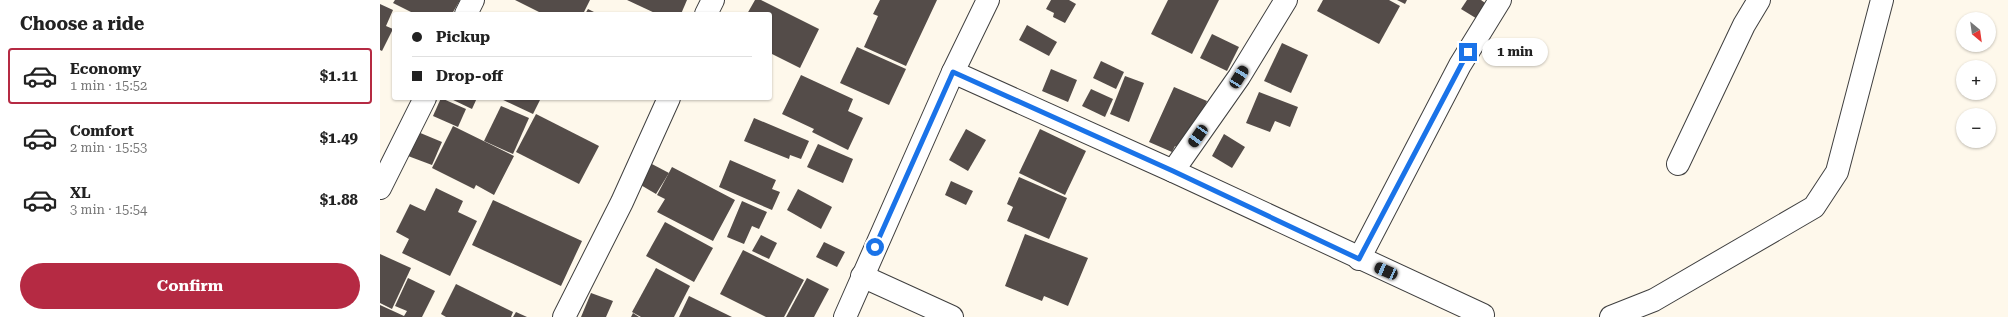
<!DOCTYPE html>
<meta charset="utf-8">
<style>
:root{--surface:#fff;--page:#f2f2f2;--text:#222;--muted:#767676;--line:#e0e0e0;--accent:#b52a43}
body{margin:0;font-family:"Roboto Serif",serif;background:var(--page);color:var(--text);height:100vh;display:flex;flex-direction:column;font-size:15px;white-space:nowrap}
*{box-sizing:border-box;margin:0}
p{font-size:13px;color:var(--muted)}
.icon{flex:none;width:22px;height:22px;fill:none;stroke:currentColor;stroke-width:2;stroke-linecap:round;stroke-linejoin:round}
.map{position:relative;flex:1;overflow:hidden}
.details{display:flex;flex-direction:column;background:var(--surface);width:380px}
.details>*{flex:none}
.hud{position:absolute;left:12px;top:12px;width:380px;height:88px;border-radius:4px;box-shadow:0 1px 3px #0004;display:grid;align-content:center;height:88px;padding:0 20px;background:var(--surface)}
.needle{width:26px;rotate:151deg}
.buttons{position:absolute;left:1576px;top:12px;display:grid;gap:8px}
.buttons a{display:grid;place-items:center;width:40px;height:40px;border-radius:50%;background:var(--surface);box-shadow:0 1px 3px #0004;font-size:20px}
.end{position:absolute;width:18px;height:18px;margin:-9px;border:5px solid #1a73e8;background:#fff;box-shadow:0 0 0 2px #fff}
.from{border-radius:50%}
.bubble{position:absolute;height:28px;border-radius:14px;background:var(--surface);box-shadow:0 1px 3px #0004;font-size:13px;font-weight:700;line-height:28px;text-align:center}
.car{position:absolute;width:12px;height:24px;margin:-12px -6px;border-radius:5px;box-shadow:0 0 3px 1px #0007;background:linear-gradient(#222 24%,#8ab4d8 0 40%,#222 0 76%,#8ab4d8 0 86%,#222 0)}
.hud b{display:flex;align-items:center;gap:14px;height:38px;font-size:15px}
.hud b+b{border-top:1px solid var(--line)}
.hud i{width:10px;height:10px;background:var(--text)}
ul{padding:0;list-style:none}
li{display:flex;align-items:center;gap:12px;height:56px;margin:0 8px 6px;padding:0 12px;border:2px solid transparent;border-radius:4px}
li div{flex:1}
li b{display:block;font-size:15px}
li em{font-style:normal;font-weight:700}
li.active{border-color:var(--accent)}
li>.icon{width:36px;height:36px;stroke-width:1.5}
h2{padding:0 20px;font-size:18px;line-height:48px}
.cta{display:flex;gap:8px;margin-top:auto;padding:8px 20px}
.cta a{flex:1;height:46px;border-radius:24px;background:var(--accent);color:#fff;font-size:16px;font-weight:700;line-height:46px;text-align:center}
main{display:flex;flex:1;min-height:0}
.map>svg:first-child{display:block}
</style>
<main>
<section class="details">
<h2>Choose a ride</h2>
<ul>
<li class="active"><svg class="icon" aria-label="car" viewBox="0 0 24 24"><path d="M5 17H2v-5l4-1 3-4h7l3 4 3 1v5h-3M9 17h6M6 11h13"/><circle cx="7" cy="17" r="2"/><circle cx="17" cy="17" r="2"/></svg><div><b>Economy</b><p>1 min · 15:52</p></div><em>$1.11</em></li>
<li><svg class="icon" aria-label="car" viewBox="0 0 24 24"><path d="M5 17H2v-5l4-1 3-4h7l3 4 3 1v5h-3M9 17h6M6 11h13"/><circle cx="7" cy="17" r="2"/><circle cx="17" cy="17" r="2"/></svg><div><b>Comfort</b><p>2 min · 15:53</p></div><em>$1.49</em></li>
<li><svg class="icon" aria-label="car" viewBox="0 0 24 24"><path d="M5 17H2v-5l4-1 3-4h7l3 4 3 1v5h-3M9 17h6M6 11h13"/><circle cx="7" cy="17" r="2"/><circle cx="17" cy="17" r="2"/></svg><div><b>XL</b><p>3 min · 15:54</p></div><em>$1.88</em></li>
</ul>
<div class="cta"><a>Confirm</a></div>
</section>
<div class="map">
<svg width="1628" height="317" viewBox="0 0 1628 317">
<rect width="100%" height="100%" fill="#fef8eb"/>
<g fill="#544c49">
<path d="M15 0H80L72 14H35L13 3Z"/>
<path d="M135 0H210L203 14H163Z"/>
<path d="M247 0H307L301 14H277Z"/>
<path d="M375 0H381L439 29 420 68 390 53V14H367Z"/>
<path d="M500 0H557L526 66 484 47 498 16 493 14Z"/>
<path d="M671 0H689L696 4 685 23 673 17 674 13 666 9Z"/>
<path d="M788 0H839L812 54 771 34Z"/>
<path d="M943 0H1009L1020 6 999 44 937 11Z"/>
<path d="M1017 0H1027L1025 4Z"/>
<path d="M1087 0H1101L1108 5 1099 20 1081 9Z"/>
<path d="M0 4 13 10 6 26 13 29 2 51 0 50Z"/>
<path d="M208 9 218 14H205Z"/>
<path d="M647 25 677 42 669 56 639 40Z"/>
<path d="M832 34 859 47 847 71 820 58Z"/>
<path d="M902 43 928 55 911 93 884 81Z"/>
<path d="M477 47 526 69 509 105 460 83Z"/>
<path d="M721 61 744 72 736 89 713 78Z"/>
<path d="M671 69 697 80 688 102 662 91Z"/>
<path d="M421 75 473 99 468 111 483 118 468 150 432 132 434 129 402 114Z"/>
<path d="M745 76 764 83 749 122 730 114Z"/>
<path d="M794 87 827 101 805 150 795 146 792 152 769 142Z"/>
<path d="M711 89 733 99 725 117 702 106Z"/>
<path d="M879 92 918 107 910 127 895 121 890 132 866 123Z"/>
<path d="M61 98 86 109 78 127 53 116Z"/>
<path d="M69 98H97L92 109Z"/>
<path d="M119 98H161L153 114Z"/>
<path d="M121 106 149 118 133 154 104 141Z"/>
<path d="M156 114 219 146 199 184 136 152Z"/>
<path d="M374 118 429 141 421 159 410 155 409 159 364 141Z"/>
<path d="M73 126 134 156 114 195 96 185 94 189 52 168Z"/>
<path d="M586 129 606 140 588 171 569 160Z"/>
<path d="M660 129 706 151 685 195 639 173Z"/>
<path d="M38 132 62 142 52 165 28 156Z"/>
<path d="M844 134 865 147 852 168 832 156Z"/>
<path d="M438 144 473 159 463 183 427 167Z"/>
<path d="M350 160 396 180 392 189 400 192 392 210 339 187Z"/>
<path d="M270 163 289 173 276 194 259 184Z"/>
<path d="M292 167 355 200 333 241 277 212 285 199 277 195Z"/>
<path d="M639 177 687 198 669 239 627 221 633 207 627 204Z"/>
<path d="M571 181 593 191 586 205 565 195Z"/>
<path d="M56 188 83 201 78 212 97 221 70 276 22 253 29 239 16 232 30 204 45 211Z"/>
<path d="M418 189 452 207 441 229 407 210Z"/>
<path d="M113 200 202 241 181 286 92 245Z"/>
<path d="M362 201 387 212 379 229 372 226 364 244 347 237Z"/>
<path d="M285 222 333 248 314 282 266 256Z"/>
<path d="M645 234 708 258 688 306 664 296 662 301 625 286Z"/>
<path d="M381 235 397 243 389 259 372 251Z"/>
<path d="M444 242 465 252 457 267 436 257Z"/>
<path d="M363 250 424 280 404 317H386L340 294Z"/>
<path d="M0 254 31 268 12 309 0 303Z"/>
<path d="M276 268 310 286 294 317H261L252 312Z"/>
<path d="M28 278 55 291 42 317H0V305L24 316 27 311 15 306Z"/>
<path d="M427 278 449 289 434 317H406Z"/>
<path d="M76 284 133 312 131 317H66L61 314Z"/>
<path d="M211 293 233 301 226 317H201Z"/>
<path d="M309 296 352 317H299Z"/>
<path d="M136 312 147 317H133Z"/>
<path d="M253 313 259 317H251Z"/>
</g>
<g fill="none" stroke-linecap="round" stroke-linejoin="round">
<g stroke="#3f3f3f" stroke-width="24">
<g id="minor">
<path d="M86 14 93 0"/>
<path d="M326 14 333 0"/>
<path d="M573 72 793 171 1103 315"/>
<path d="M1298 164 1364 25 1379 0"/>
<path d="M793 171 859 77 906 0"/>
<path d="M0 188 45 98"/>
<path d="M979 259 1080 65 1120 0"/>
<path d="M482 276 572 317"/>
<path d="M184 317 242 202 289 98"/>
<path d="M1231 317 1274 300 1434 207 1457 172 1502 0"/>
</g>
</g>
<g stroke="#3f3f3f" stroke-width="24">
<path id="tertiary" d="M465 317 573 72 608 0"/>
</g>
<use href="#minor" stroke="#fff" stroke-width="22"/>
<use href="#tertiary" stroke="#fff" stroke-width="22"/>
</g>
<g fill="none" stroke-linecap="round" stroke-linejoin="round">
<path stroke="#1a73e8" stroke-width="5" d="M495 247 573 72 793 171 979 259 1088 52"/>
</g>
</svg>
<div class="buttons">
<a><svg class="needle" viewBox="-14 -14 28 28"><path d="M0-13l5 13h-10z" fill="#e53935"/><path d="M0 13l5-13h-10z" fill="#767676"/></svg></a>
<a>+</a>
<a>−</a>
</div>
<i class="end from" style="left:495px;top:247px"></i>
<i class="end" style="left:1088px;top:52px"></i>
<div class="bubble" style="left:1102px;top:38px;width:66px">1 min</div>
<i class="car" style="left:859px;top:77px;rotate:32deg"></i>
<i class="car" style="left:818px;top:136px;rotate:215deg"></i>
<i class="car" style="left:1006px;top:271px;rotate:294deg"></i>
<div class="hud">
<b><i class="from"></i>Pickup</b>
<b><i></i>Drop-off</b>
</div>
</div>
</main>
